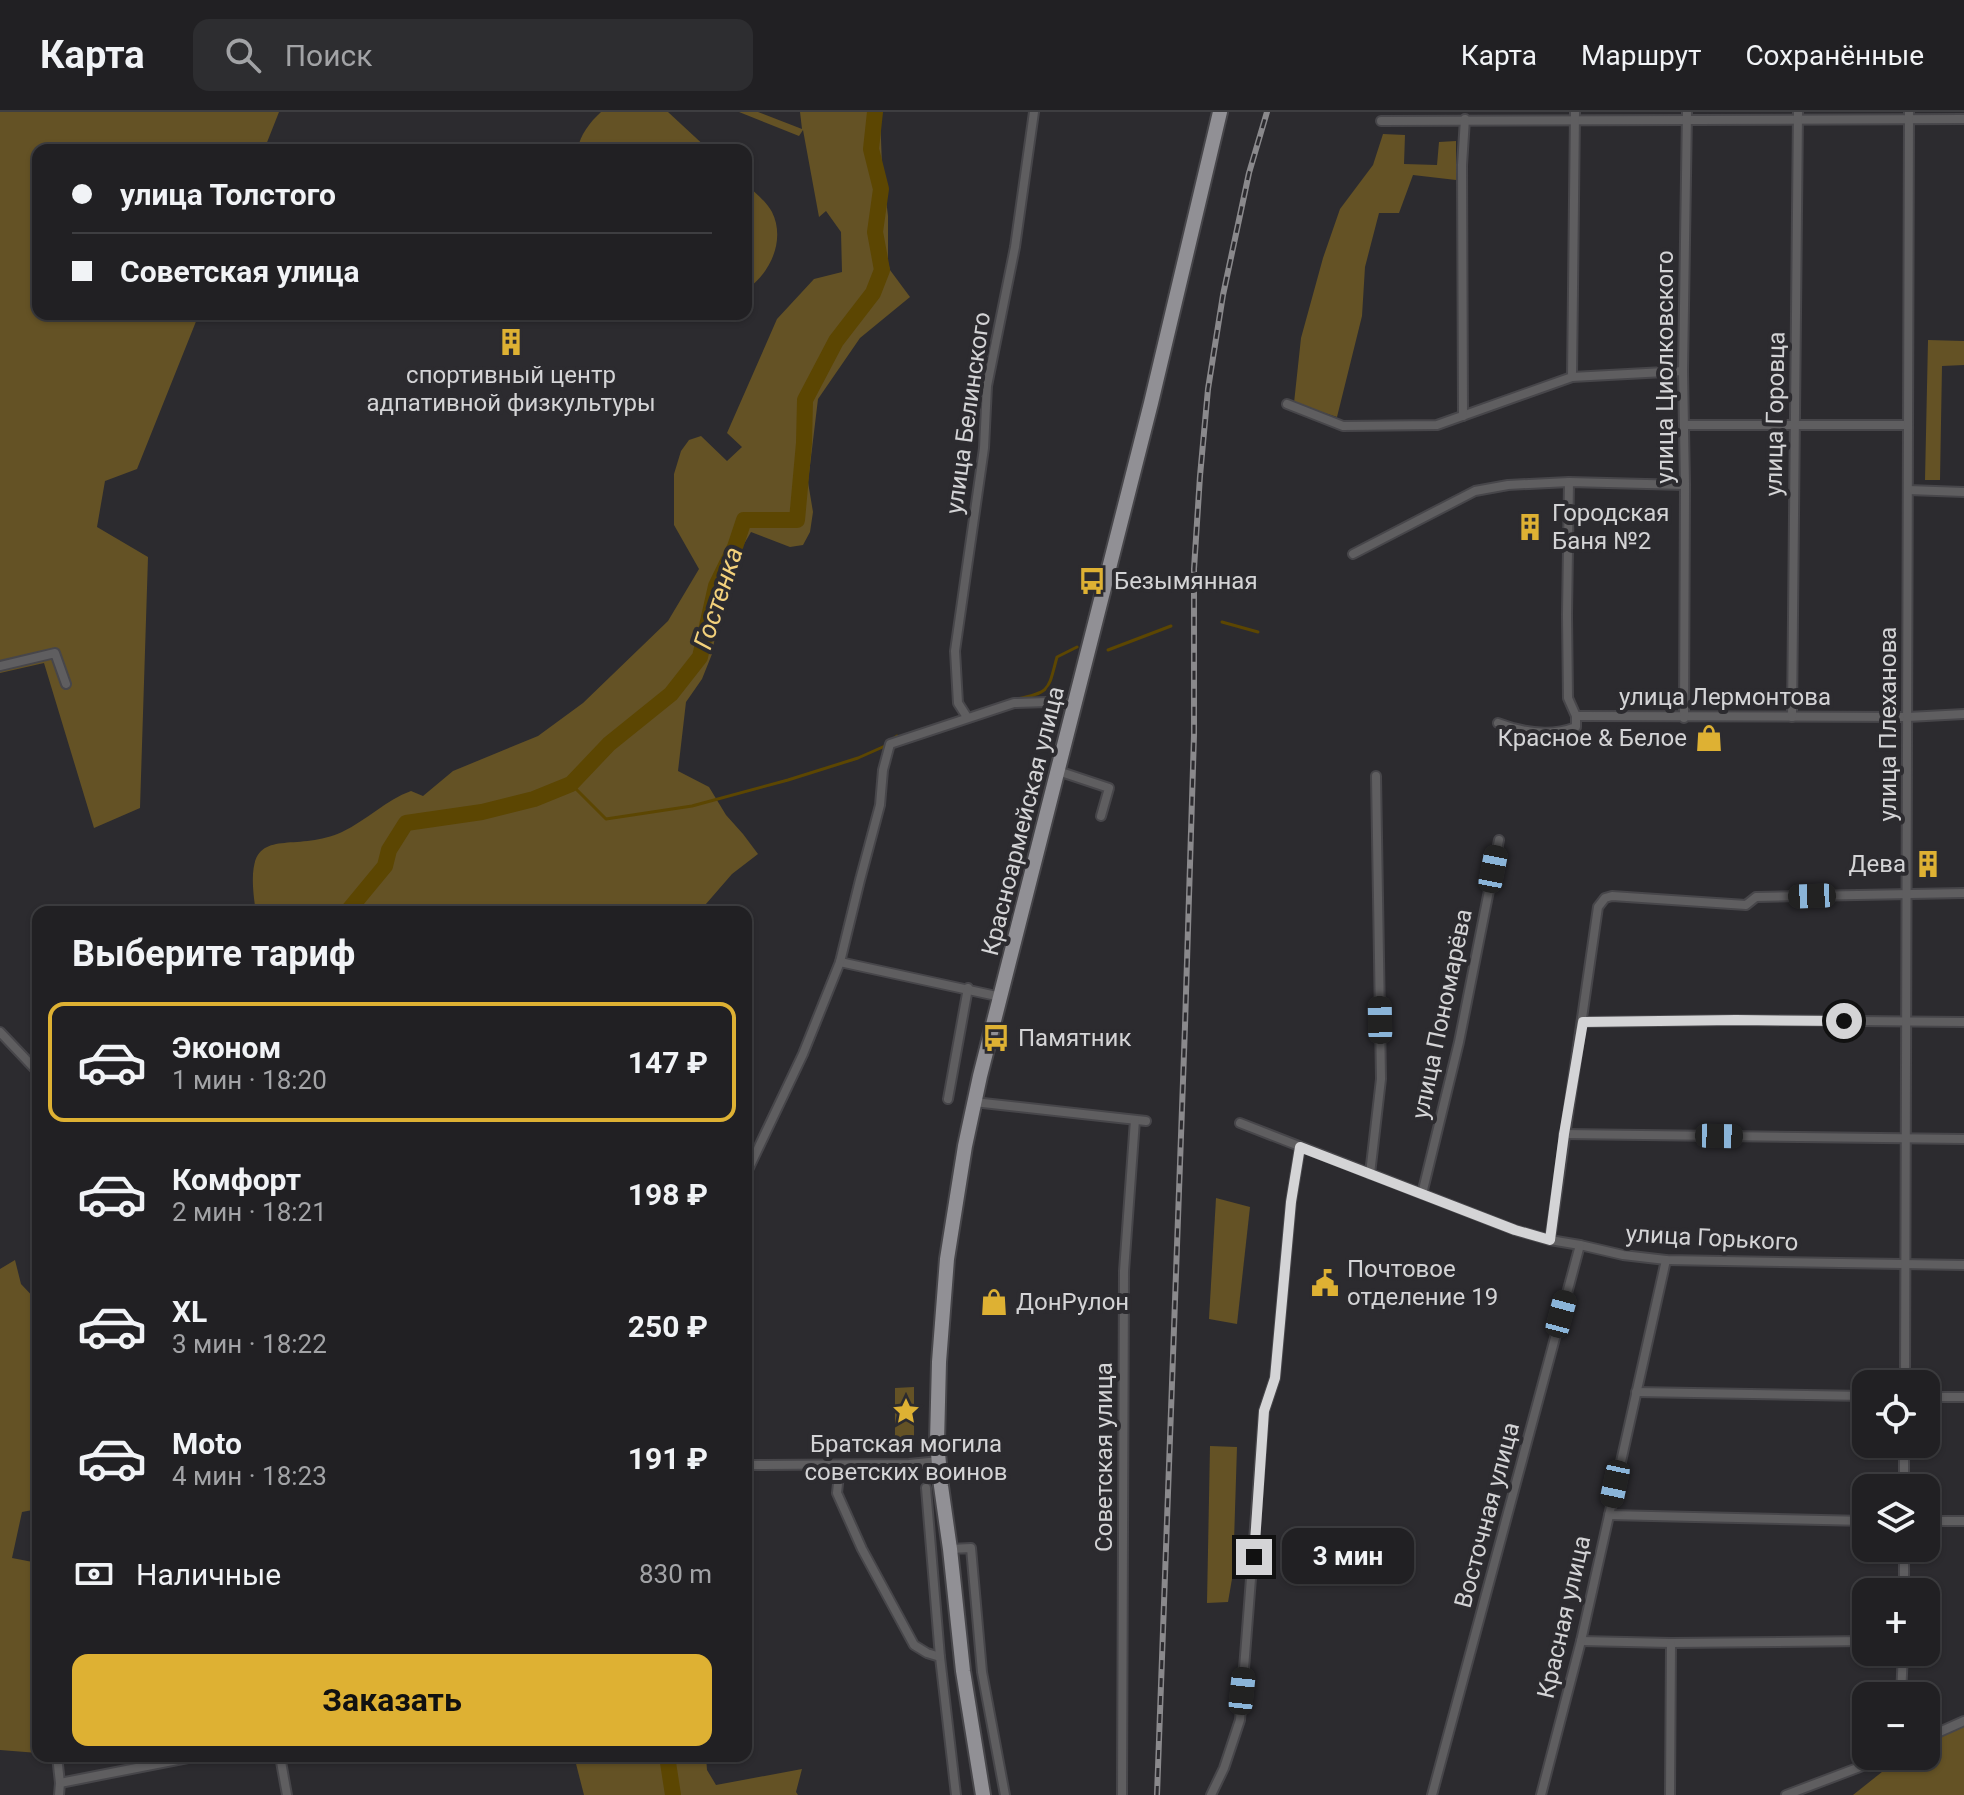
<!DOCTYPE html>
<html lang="ru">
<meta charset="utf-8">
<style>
:root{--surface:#212023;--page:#2d2d30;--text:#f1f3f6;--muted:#a2a3a6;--line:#3e3e41;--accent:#deb133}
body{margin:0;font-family:Roboto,sans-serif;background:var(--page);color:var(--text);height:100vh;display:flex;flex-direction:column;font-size:30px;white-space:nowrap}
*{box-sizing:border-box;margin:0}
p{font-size:26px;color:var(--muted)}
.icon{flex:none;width:44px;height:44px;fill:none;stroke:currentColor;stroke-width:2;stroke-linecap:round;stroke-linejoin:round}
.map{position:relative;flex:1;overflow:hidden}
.panel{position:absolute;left:32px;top:794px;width:720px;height:856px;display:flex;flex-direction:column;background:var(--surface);border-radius:16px;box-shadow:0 2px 6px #0004,0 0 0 2px var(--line)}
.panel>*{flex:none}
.top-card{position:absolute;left:32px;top:32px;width:720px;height:176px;border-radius:16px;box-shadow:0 2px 6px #0004,0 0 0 2px var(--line);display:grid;align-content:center;height:176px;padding:0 40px;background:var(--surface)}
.buttons{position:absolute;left:1852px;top:1258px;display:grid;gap:16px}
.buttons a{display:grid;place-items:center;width:88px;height:88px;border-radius:16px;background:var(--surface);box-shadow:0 2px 6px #0004,0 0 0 2px var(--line);font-size:40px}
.end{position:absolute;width:36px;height:36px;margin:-18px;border:10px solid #d4d4d6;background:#111;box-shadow:0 0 0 4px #111}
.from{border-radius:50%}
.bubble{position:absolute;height:56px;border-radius:16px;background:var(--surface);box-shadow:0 2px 6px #0004,0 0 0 2px var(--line);font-size:26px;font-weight:700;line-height:56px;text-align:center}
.car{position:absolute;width:24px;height:48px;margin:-24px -12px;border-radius:10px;box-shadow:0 0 6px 2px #0007;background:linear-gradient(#222 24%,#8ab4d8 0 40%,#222 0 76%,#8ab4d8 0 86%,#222 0)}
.top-card b{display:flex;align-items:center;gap:28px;height:76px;font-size:30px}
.top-card b+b{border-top:2px solid var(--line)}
.top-card i{width:20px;height:20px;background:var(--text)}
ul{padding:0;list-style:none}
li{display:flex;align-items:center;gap:24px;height:120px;margin:0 16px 12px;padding:0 24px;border:4px solid transparent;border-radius:16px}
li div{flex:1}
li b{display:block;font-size:30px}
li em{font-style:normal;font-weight:700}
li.active{border-color:var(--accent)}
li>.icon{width:72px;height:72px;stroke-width:1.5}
h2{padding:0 40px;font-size:36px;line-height:96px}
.pay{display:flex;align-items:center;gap:20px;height:88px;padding:0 40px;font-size:30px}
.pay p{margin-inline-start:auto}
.cta{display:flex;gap:16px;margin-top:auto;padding:16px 40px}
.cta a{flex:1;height:92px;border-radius:16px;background:var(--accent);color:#111;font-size:32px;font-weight:700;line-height:92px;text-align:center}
header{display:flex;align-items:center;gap:48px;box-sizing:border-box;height:112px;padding:0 40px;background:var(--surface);border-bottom:2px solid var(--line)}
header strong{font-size:38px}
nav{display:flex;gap:44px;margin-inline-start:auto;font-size:28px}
.search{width:560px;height:72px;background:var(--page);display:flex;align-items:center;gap:20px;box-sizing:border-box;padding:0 28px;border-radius:16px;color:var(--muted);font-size:30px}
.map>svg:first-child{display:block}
</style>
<header>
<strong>Карта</strong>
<div class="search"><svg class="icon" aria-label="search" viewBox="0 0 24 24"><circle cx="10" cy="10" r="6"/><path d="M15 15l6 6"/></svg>Поиск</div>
<nav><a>Карта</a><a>Маршрут</a><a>Сохранённые</a></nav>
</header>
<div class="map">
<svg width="1964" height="1683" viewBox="0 0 1964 1683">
<rect width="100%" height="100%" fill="#2c2b2f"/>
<g fill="#645225">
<path d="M0 0H279L264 38H38V202H199L137 357 105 369 97 415 148 445 140 696 94 716 44 551 0 561Z"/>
<path d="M601 0H668L709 38H577C581 22 589 11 601 0Z"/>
<path d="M739 0H758L802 17 800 0H880L882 54 888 104V150L890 158 910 185 860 226 818 287 808 370 813 400 810 420 803 433 790 435 751 420 723 468 719 484 718 508 712 542 702 567 686 590 678 659 709 675 726 703 743 722 758 742 732 762 699 800H302V795L280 800H256C240 703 287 745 342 720 367 708 386 688 411 679L423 684 453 659 538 624 583 591 668 509 699 457 674 413V362L681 339 689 328 701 324 727 349 742 335 727 321 777 207 814 167 842 160 841 120 826 99 819 105 803 18 799 24Z"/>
<path d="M1383 22 1405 23 1404 52 1437 53 1439 30 1456 29V68L1413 63 1399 101H1379L1365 155 1362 204 1337 305 1294 291 1301 226 1323 146 1340 97 1373 53Z"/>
<path d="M746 72C755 81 766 89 772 100 786 128 770 162 746 178Z"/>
<path d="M1928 228 1964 229V253L1942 254 1940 368H1925Z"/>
<path d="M1216 1086 1250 1095 1237 1212 1209 1207Z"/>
<path d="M15 1148 21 1172 38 1190V1284L34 1285 38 1297V1397L22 1400 12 1446 38 1451V1641L0 1638V1157Z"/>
<path d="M914 1275V1329H895V1276Z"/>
<path d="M1210 1334 1237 1335 1233 1461 1228 1490 1207 1491Z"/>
<path d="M1964 1614V1683H1853L1902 1644H1926V1632Z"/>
<path d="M574 1644H706L707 1658 716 1673 802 1657 796 1680 798 1683H584Z"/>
</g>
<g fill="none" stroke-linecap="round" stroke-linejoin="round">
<g stroke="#5c4602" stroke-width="3">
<path d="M1222 510 1258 520"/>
<path d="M1108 538 1171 514"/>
<path d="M1017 587C1051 580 1048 578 1057 545L1077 535"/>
<path d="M571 672 606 707 692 694 788 668 858 646 885 634 897 624"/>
</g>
<g stroke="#5c4602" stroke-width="16">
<path d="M347 800 385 754 389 738 406 711 482 700 534 687 571 672 609 632 671 582 700 545 716 474 735 435 744 408H797L804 331 805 288 836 229 873 181 882 158 875 120 881 77 871 37 875 0"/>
<path d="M667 1644 673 1683"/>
</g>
<g stroke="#47464a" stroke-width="12">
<g id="minor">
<path d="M1381 9 1964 7"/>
<path d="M1572 265 1575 0"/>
<path d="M1287 292 1343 314 1437 313 1572 265 1683 259"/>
<path d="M1463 304 1462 53 1465 7"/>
<path d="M1685 313H1908"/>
<path d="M1569 370 1567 503 1568 586 1576 604"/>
<path d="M1908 378 1964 380"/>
<path d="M1353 442 1475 379 1508 373 1569 370 1685 373"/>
<path d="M0 554 55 541 66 572"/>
<path d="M1576 604 1908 605 1964 602"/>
<path d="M967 605 958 591 955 539 984 336 987 274 1015 135 1034 0"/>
<path d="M1792 605 1798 0"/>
<path d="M1684 606 1685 373 1683 259 1687 0"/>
<path d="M1498 611C1524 621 1550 625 1576 615V604"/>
<path d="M1058 659 1109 676 1101 704"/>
<path d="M840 850 1001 885"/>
<path d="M1583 910 1736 908 1964 910"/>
<path d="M0 920 38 960"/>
<path d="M948 987 968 876"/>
<path d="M974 990 1146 1009"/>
<path d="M1240 1011 1515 1118 1550 1128 1580 1133 1623 1143 1666 1148 1964 1153"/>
<path d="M1564 1022 1964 1027"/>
<path d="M746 1062 803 942 840 850 860 768 880 693 883 658 890 632 1014 591 1048 590 1074 593"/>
<path d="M1370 1062 1381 967 1376 664"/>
<path d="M1422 1082 1459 930 1499 728"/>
<path d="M1550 1128 1598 795 1605 786 1612 784 1746 793 1756 785 1964 781"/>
<path d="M1905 1272 1909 0"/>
<path d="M1636 1280 1866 1284"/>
<path d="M1926 1285H1964"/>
<path d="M746 1353 909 1352 939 1349"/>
<path d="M840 1353 837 1381 862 1437 914 1533 927 1541 940 1545 956 1683"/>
<path d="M926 1376 940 1545"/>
<path d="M1904 1376V1332"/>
<path d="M1609 1403 1866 1409"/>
<path d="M1926 1409H1964"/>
<path d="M950 1437 971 1436 982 1560 1005 1683"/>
<path d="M1904 1480V1436"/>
<path d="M1581 1529 1671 1531 1866 1529"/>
<path d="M1901 1584 1903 1540"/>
<path d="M1926 1626 1964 1609"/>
<path d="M57 1644 60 1671 59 1683"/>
<path d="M280 1644 287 1683"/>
<path d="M60 1671 198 1644"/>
<path d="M1122 1683 1124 1159 1135 1008"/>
<path d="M1211 1683 1224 1656 1240 1608 1264 1299 1275 1266 1291 1090 1300 1035"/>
<path d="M1432 1683 1580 1133"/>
<path d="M1541 1683 1581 1529 1666 1148"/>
<path d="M1670 1683 1671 1531"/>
<path d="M1786 1683 1889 1644"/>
</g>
</g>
<g stroke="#47464a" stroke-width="18">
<path id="primary" d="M983 1683 963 1559 950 1437 941 1374 937 1330 939 1250 947 1147 965 1034 980 964 1151 291 1220 0"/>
</g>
<use href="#minor" stroke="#5f5e60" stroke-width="8"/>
<use href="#primary" stroke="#919095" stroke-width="14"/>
<g stroke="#8a898c" stroke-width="6">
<path id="rail" d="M1157 1683 1185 914 1194 623V457L1200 364 1208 277 1223 183 1249 61 1267 0"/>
</g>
<use href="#rail" stroke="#2c2b2f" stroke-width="3" stroke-dasharray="9" stroke-linecap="butt"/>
</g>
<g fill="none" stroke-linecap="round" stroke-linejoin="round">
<path stroke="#d4d4d6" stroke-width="10" d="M1254 1445 1264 1299 1275 1266 1291 1090 1300 1035 1515 1118 1550 1128 1564 1022 1583 910 1736 908 1844 909"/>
</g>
<defs>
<g id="building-bare" transform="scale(2.16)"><path d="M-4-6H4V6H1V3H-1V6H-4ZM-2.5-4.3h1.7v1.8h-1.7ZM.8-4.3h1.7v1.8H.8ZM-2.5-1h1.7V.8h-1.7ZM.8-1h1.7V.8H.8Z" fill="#deb133" stroke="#2c2b2f" stroke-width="2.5" paint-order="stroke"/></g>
<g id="bus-bare" transform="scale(2.16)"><path d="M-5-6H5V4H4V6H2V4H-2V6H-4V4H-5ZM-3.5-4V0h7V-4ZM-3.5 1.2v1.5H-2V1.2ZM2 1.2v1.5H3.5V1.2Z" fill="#deb133" stroke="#2c2b2f" stroke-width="2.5" paint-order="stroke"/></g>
<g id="shop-bare" transform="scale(2.16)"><path d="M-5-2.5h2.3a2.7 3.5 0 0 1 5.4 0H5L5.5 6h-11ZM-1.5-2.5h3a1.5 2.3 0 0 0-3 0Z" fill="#deb133" stroke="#2c2b2f" stroke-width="2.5" paint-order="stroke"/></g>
<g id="civic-bare" transform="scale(2.16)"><path d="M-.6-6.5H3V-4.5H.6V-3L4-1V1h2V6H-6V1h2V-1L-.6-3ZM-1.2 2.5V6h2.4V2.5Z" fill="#deb133" stroke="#2c2b2f" stroke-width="2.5" paint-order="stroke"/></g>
<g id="sight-bare" transform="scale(2.16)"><path d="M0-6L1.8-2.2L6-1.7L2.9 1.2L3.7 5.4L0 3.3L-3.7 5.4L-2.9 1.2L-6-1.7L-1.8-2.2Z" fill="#deb133" stroke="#2c2b2f" stroke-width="2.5" paint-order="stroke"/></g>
</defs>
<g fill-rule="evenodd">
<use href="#building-bare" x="511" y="230"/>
<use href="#building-bare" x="1530" y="415"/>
<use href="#bus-bare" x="1092" y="469"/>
<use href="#shop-bare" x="1709" y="626"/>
<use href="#building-bare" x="1928" y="752"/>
<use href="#bus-bare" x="996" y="926"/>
<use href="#civic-bare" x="1325" y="1171"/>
<use href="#shop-bare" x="994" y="1190"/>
<use href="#sight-bare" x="906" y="1299"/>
</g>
<g text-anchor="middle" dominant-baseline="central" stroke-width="8" stroke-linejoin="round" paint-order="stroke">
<g font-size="24" fill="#d4d4d6" stroke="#2c2b2f">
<text transform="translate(1665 255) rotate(-90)">улица Циолковского</text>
<text transform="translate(968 301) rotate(-82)">улица Белинского</text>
<text transform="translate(1775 302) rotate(-89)">улица Горовца</text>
<text x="1725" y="585">улица Лермонтова</text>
<text transform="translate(1888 612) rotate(-90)">улица Плеханова</text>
<text transform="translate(1023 709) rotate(-76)">Красноармейская улица</text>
<text transform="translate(1442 902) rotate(-78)">улица Пономарёва</text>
<text transform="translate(1712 1126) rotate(3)">улица Горького</text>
<text transform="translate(1104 1345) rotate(-90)">Советская улица</text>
<text transform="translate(1487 1403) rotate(-75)">Восточная улица</text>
<text transform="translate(1564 1505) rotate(-77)">Красная улица</text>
</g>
<g font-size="24" fill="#d4d4d6" stroke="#2c2b2f" text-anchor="start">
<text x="511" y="263" text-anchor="middle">спортивный центр<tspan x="511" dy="28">адпативной физкультуры</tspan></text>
<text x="1552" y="401">Городская<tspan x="1552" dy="28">Баня №2</tspan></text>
<text x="1114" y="469">Безымянная</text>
<text x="1687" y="626" text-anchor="end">Красное &amp; Белое</text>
<text x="1906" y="752" text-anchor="end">Дева</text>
<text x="1018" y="926">Памятник</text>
<text x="1347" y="1157">Почтовое<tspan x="1347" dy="28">отделение 19</tspan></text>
<text x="1016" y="1190">ДонРулон</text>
<text x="906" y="1332" text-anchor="middle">Братская могила<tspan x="906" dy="28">советских воинов</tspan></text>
</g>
<g font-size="26" font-style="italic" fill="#f3d17b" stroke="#2c2b2f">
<text transform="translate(718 486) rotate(-72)">Гостенка</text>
</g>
</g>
</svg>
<div class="buttons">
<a><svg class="icon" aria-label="locate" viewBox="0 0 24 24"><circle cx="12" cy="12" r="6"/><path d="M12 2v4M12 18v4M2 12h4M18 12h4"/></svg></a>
<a><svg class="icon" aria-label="layers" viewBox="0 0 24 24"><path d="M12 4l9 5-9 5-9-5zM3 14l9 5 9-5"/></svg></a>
<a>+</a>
<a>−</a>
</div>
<i class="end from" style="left:1844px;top:909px"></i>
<i class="end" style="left:1254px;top:1445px"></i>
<div class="bubble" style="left:1282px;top:1416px;width:132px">3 мин</div>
<i class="car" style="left:1493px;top:757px;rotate:11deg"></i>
<i class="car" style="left:1812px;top:784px;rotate:268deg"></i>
<i class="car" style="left:1380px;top:908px;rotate:359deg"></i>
<i class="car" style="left:1719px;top:1024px;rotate:91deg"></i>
<i class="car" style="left:1561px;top:1202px;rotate:15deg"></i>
<i class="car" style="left:1615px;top:1372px;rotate:192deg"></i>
<i class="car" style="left:1242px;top:1579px;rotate:6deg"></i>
<div class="top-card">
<b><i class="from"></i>улица Толстого</b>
<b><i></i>Советская улица</b>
</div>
<section class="panel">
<h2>Выберите тариф</h2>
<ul>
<li class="active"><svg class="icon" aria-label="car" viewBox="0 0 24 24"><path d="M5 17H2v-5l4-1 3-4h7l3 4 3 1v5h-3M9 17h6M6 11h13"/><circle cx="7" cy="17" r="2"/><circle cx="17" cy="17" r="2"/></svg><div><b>Эконом</b><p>1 мин · 18:20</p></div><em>147 ₽</em></li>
<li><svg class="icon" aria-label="car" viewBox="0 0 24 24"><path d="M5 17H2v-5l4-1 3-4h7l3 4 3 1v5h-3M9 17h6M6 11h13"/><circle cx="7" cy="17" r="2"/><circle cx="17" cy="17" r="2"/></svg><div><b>Комфорт</b><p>2 мин · 18:21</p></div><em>198 ₽</em></li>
<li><svg class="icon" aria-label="car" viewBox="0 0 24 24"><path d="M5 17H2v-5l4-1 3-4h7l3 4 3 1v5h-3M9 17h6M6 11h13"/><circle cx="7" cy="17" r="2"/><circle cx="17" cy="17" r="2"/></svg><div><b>XL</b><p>3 мин · 18:22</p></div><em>250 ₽</em></li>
<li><svg class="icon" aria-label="car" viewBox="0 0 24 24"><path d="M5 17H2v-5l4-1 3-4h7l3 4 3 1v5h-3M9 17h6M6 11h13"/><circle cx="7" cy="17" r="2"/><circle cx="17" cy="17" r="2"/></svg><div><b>Moto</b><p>4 мин · 18:23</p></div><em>191 ₽</em></li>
</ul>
<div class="pay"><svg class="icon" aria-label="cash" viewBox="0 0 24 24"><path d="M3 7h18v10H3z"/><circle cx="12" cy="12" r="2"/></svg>Наличные<p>830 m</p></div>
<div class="cta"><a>Заказать</a></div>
</section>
</div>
